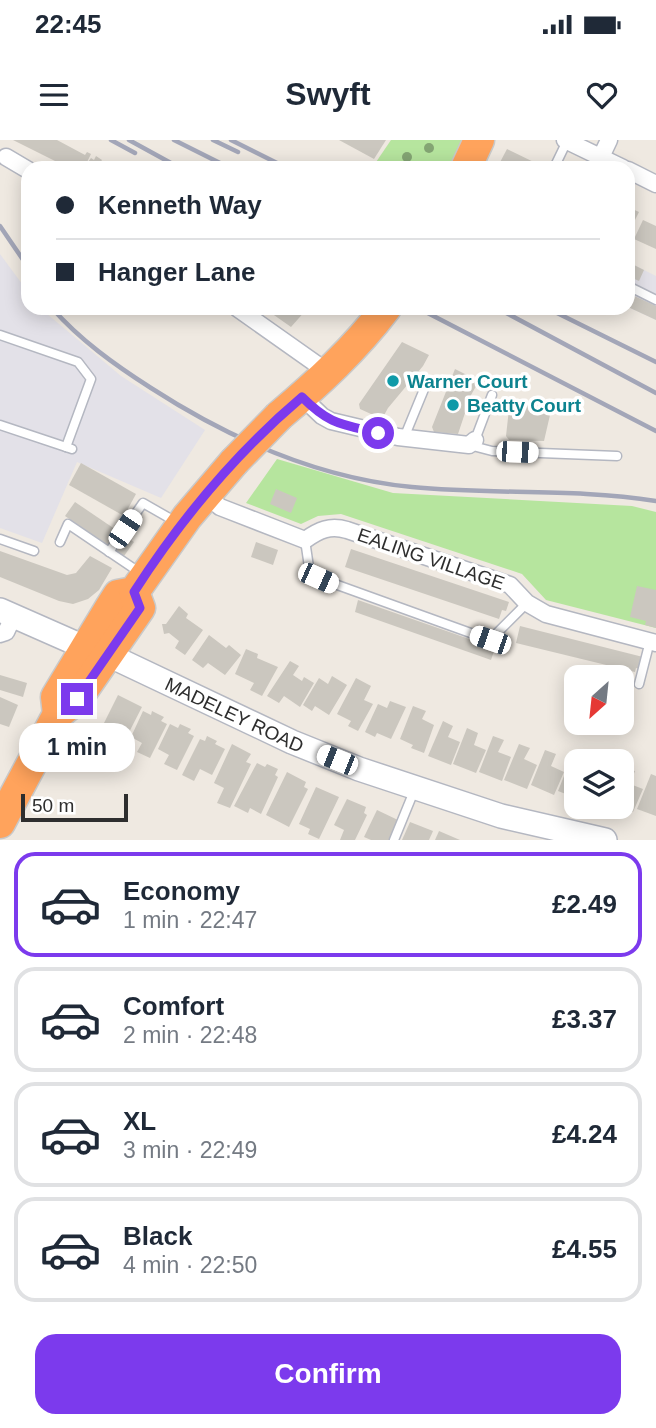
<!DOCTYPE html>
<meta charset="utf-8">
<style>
:root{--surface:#fff;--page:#f6f6f7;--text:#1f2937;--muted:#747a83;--line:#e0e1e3;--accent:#7c3aed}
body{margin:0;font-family:Arial,sans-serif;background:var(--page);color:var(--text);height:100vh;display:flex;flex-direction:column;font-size:26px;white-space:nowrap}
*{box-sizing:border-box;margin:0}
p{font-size:23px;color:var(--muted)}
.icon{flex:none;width:38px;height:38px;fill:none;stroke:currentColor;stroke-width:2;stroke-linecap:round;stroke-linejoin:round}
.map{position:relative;height:700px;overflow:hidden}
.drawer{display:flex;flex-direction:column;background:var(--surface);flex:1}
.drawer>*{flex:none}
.banner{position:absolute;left:21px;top:21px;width:614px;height:154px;border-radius:21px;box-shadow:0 4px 18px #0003;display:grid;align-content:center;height:154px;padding:0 35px;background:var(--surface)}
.needle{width:46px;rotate:207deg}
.fabs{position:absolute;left:564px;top:525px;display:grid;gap:14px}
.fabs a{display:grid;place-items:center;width:70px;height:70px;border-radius:14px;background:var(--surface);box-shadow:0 4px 18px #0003;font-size:35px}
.scale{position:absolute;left:21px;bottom:18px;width:107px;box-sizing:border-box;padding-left:7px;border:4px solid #2e2e2e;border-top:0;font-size:19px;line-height:24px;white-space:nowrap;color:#2e2e2e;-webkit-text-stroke:5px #fff;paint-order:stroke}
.end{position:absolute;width:32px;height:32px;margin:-16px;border:9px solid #7c3aed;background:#fff;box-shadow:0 0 0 4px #fff}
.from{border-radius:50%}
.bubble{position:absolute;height:49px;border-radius:21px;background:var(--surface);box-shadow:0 4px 18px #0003;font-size:23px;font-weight:700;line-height:49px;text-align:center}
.car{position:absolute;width:21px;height:42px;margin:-21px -10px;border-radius:9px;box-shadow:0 0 5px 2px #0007;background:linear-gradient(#fff 24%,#345 0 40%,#fff 0 76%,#345 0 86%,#fff 0)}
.banner b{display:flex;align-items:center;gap:24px;height:66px;font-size:26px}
.banner b+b{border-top:2px solid var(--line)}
.banner i{width:18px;height:18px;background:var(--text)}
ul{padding:12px 0 0;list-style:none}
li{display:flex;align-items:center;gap:21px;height:105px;margin:0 14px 10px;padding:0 21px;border:4px solid var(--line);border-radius:21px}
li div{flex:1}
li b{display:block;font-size:26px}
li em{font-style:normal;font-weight:700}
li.current{border-color:var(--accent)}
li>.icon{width:63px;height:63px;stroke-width:1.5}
.cta{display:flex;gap:14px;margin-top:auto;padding:14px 35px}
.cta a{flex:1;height:80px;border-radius:21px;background:var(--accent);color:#fff;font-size:28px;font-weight:700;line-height:80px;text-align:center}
.status{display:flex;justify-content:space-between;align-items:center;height:49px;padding:0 35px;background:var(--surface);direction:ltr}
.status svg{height:19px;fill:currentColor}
header{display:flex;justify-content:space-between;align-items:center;height:91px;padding:0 35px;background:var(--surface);font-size:32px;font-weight:700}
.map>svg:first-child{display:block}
</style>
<div class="status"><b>22:45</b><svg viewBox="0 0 49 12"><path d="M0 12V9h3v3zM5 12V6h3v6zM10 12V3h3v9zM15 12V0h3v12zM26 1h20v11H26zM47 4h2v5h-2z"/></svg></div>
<header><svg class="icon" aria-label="menu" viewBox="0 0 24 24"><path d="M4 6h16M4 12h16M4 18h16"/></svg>Swyft<svg class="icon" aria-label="heart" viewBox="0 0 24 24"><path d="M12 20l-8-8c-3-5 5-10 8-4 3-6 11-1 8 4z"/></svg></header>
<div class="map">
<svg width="656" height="700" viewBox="0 0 656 700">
<rect width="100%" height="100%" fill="#efe9e1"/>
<g fill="#e3e1e8">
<path d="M0 114 28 152V168H40L121 236 205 290 161 358 77 322 42 403 0 388Z"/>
<path d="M628 122 656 136V180L628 167Z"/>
</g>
<g fill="#b6e59e">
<path d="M391 0H464L451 28H372Z"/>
<path d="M277 319 393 353 632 366 656 372V488L546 460 522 434 341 374 318 376 301 384 246 363Z"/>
</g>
<g fill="#cbc7bf">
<path d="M13 0H57L85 15 87 12 91 14 85 26 91 18 94 20 96 16 102 20 100 23 107 27 108 24 114 28H62L57 22Z"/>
<path d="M339 0H386L374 19Z"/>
<path d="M507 9 546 28H497Z"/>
<path d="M628 67 639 72 628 94Z"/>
<path d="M643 80 656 86V109L634 99Z"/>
<path d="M628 122 644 130 639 141 628 136Z"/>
<path d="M628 153 656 166V180L628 167Z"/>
<path d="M264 168H304L306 170 291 187Z"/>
<path d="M402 202 429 215 423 226 388 268 382 279 360 269 359 264Z"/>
<path d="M455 229 479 241 471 255 458 294 434 292 432 287Z"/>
<path d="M514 259 550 275 544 301 509 300 506 296 509 269Z"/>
<path d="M81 323 136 354 124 376 69 345Z"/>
<path d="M276 349 297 358 291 373 270 364Z"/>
<path d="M75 362 134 402 124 416 65 376Z"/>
<path d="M256 402 278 410 273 425 251 417Z"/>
<path d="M351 409 509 462 506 471 502 470 499 479 345 427Z"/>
<path d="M0 411 67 435 76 433 90 416 112 428 99 450 88 459 73 464 59 461 0 437Z"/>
<path d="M637 446 656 450V488L645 485 646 481 630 477Z"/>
<path d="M358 460 495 508 491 520 355 472Z"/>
<path d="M179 466 188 474 186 478 203 490 185 515 175 508 179 501 169 493 164 494 162 484H166Z"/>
<path d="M520 486 643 517 640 529 636 528 635 532 516 503Z"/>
<path d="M209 495 226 508 229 505 241 515 225 535 208 523 203 528 192 520Z"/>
<path d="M246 509 258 514 257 518 278 527 262 556 250 550 254 543 235 534Z"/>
<path d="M290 521 299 526 293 535 302 541 304 537 314 543 300 567 284 556 279 563 267 556Z"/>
<path d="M0 535 27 543 23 557 0 550Z"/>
<path d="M332 536 347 545 329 575 315 566 312 571 303 565 319 538 328 544Z"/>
<path d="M356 538 371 546 364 560 373 564 358 591 348 586 351 581 337 574Z"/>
<path d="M118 555 142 567 123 604 112 598 117 589 104 583Z"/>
<path d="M0 557 18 565 9 587 0 584Z"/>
<path d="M390 561 406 567 391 599 377 593 375 597 365 592 378 564 387 568Z"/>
<path d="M413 566 426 571 422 579 434 585 424 613 411 608 413 605 400 599Z"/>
<path d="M143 571 151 575 152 571 164 577 161 581 167 584 150 618 137 612 142 603 131 597Z"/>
<path d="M443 581 453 586 448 597 460 602 451 625 428 616Z"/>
<path d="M170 584 178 588 180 584 191 589 188 593 194 596 177 630 164 624 169 615 158 609Z"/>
<path d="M467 588 478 593 474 605 486 610 476 633 453 624Z"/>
<path d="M207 596 217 601 215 604 225 609 212 635 200 629 194 641 182 635 200 599 205 601Z"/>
<path d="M493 596 504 600 498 612 511 617 502 641 479 632Z"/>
<path d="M232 604 251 614 246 622 251 624 230 668 217 663 224 648 214 643Z"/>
<path d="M519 604 530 608 524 619 537 625 527 649 504 640Z"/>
<path d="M545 610 556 614 551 626 564 632 554 655 531 645Z"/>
<path d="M572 616 585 621H576V658L558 651Z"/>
<path d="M257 623 265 627 267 624 278 629 275 635 278 637 261 674 250 668 248 673 234 666Z"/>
<path d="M626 628 635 631 630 644 643 649 633 672 621 667V638Z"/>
<path d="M287 632 306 642 304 647 308 649 289 687 266 675Z"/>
<path d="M651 634 656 636V676L637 669Z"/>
<path d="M316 647 339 657 319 699 308 694 310 689 299 684Z"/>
<path d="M347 659 366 667 364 673 367 675 355 700H340L344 690 334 685Z"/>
<path d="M377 670 400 681 392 700H371L364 697Z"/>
<path d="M410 682 433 691 429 700H402Z"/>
<path d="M439 691 460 700H435Z"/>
</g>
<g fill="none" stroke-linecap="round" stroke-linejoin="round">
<g stroke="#b4b7c1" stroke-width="11">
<g id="lane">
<path d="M554 28 567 1"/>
<path d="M628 146 656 160"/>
<path d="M0 195 78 222 91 239 66 307"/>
<path d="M0 285 72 309"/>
<path d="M404 298 427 242"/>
<path d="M475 300 492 255"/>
<path d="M469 305 492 311 617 316"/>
<path d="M0 399 34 411"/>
<path d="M305 400 309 427 318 438 490 500 527 463"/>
<path d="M60 402 68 384 139 432"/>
<path d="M109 412 143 363 171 379 177 378"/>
<path d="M639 544 650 501"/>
<path d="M394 700 414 651"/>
</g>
</g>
<g stroke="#b4b7c1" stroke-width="19">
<g id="street">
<path d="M565 0 623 28"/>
<path d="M6 17 28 30"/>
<path d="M601 17 609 0"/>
<path d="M628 30 656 44"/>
<path d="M237 168 329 233"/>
<path d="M302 257 322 276 331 281 398 297 469 305 475 300"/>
<path d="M206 355 220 367 305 400C319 390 330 385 347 390L510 445 527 463 546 474 656 503"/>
<path d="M0 494 6 492 14 475"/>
</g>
</g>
<g stroke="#b4b7c1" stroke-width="26">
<g id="secondary">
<path id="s1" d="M0 470 84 507 119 520 292 602 359 629 501 676 605 700"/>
</g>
</g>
<g stroke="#c9c9c9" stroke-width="33">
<g id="highway">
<path d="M466 28 479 0"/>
<path d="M279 276C318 243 355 209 386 168"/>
<path d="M58 574 56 557 111 466 118 455 134 452 187 377 234 322"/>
<path d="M0 683 58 574 77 559 140 468 134 452"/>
</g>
</g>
<use href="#lane" stroke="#fff" stroke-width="8"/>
<use href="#street" stroke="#fff" stroke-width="16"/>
<use href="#secondary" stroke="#fff" stroke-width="23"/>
<use href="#highway" stroke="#ffa35c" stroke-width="30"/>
<g stroke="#a3a6b8" stroke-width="4.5">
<path d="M111 0 135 13"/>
<path d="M129 0 180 28"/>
<path d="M174 0 230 28"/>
<path d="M213 0 238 12"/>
<path d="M231 0 287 28"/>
<path d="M0 86 28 127"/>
<path d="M52 168C80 200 115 225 151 248 230 299 317 338 412 347 493 355 575 348 656 361"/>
<path d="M418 168 656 291"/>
<path d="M497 168 656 253"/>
<path d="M547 168 656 222"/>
</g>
<g stroke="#c9c9c9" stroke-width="33" stroke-linecap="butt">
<path id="highway-bridge" d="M234 322 279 276"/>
</g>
<use href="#highway-bridge" stroke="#ffa35c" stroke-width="30"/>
</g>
<g fill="#84a574">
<circle cx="429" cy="8" r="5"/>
<circle cx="407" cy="17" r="5"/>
</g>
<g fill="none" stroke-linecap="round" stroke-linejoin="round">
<path stroke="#7c3aed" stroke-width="9" d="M77 559 140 468 134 452C181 379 237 312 302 257 330 285 341 284 378 293"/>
</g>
<g fill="#0f9aa8" stroke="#fff" stroke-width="2.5">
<circle cx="393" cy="241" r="7"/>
<circle cx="453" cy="265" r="7"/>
</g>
<g text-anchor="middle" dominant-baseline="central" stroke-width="7" stroke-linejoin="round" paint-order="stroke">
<g font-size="19" font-weight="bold" fill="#0d838f" stroke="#fff" text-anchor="start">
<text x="407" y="241">Warner Court</text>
<text x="467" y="265">Beatty Court</text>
</g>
<g font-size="19" fill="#2e2e2e" stroke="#fff">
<text transform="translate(431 419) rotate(19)">EALING VILLAGE</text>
<text stroke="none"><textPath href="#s1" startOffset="257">MADELEY ROAD</textPath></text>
</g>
</g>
</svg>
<div class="fabs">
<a><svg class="needle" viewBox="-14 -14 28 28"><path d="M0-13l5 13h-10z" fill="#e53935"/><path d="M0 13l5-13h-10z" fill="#747a83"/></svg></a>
<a><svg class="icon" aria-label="layers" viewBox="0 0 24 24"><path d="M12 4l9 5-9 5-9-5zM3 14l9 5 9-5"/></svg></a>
</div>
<div class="scale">50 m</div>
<i class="end from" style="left:378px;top:293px"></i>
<i class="end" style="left:77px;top:559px"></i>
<div class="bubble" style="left:19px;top:583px;width:116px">1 min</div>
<i class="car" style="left:517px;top:312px;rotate:92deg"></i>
<i class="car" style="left:125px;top:389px;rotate:34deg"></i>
<i class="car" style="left:318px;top:438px;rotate:114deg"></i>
<i class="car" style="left:490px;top:500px;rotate:289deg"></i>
<i class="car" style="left:337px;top:620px;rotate:292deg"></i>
<div class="banner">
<b><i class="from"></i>Kenneth Way</b>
<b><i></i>Hanger Lane</b>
</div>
</div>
<section class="drawer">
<ul>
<li class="current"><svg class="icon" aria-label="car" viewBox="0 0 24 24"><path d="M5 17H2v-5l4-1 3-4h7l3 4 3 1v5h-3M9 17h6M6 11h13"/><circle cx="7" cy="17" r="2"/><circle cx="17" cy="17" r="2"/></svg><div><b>Economy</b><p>1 min · 22:47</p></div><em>£2.49</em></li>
<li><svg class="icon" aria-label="car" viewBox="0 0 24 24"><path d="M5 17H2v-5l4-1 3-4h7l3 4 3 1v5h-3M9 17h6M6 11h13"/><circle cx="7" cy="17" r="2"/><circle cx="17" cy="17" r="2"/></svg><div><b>Comfort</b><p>2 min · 22:48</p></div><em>£3.37</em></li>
<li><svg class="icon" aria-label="car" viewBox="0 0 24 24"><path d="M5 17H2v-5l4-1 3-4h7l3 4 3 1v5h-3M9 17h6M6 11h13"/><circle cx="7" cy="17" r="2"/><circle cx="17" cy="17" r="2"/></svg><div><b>XL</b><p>3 min · 22:49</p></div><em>£4.24</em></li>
<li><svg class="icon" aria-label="car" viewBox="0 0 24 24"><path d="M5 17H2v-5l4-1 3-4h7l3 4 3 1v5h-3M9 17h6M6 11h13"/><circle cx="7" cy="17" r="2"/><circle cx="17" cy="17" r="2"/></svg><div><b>Black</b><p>4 min · 22:50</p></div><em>£4.55</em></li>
</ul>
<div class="cta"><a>Confirm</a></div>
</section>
